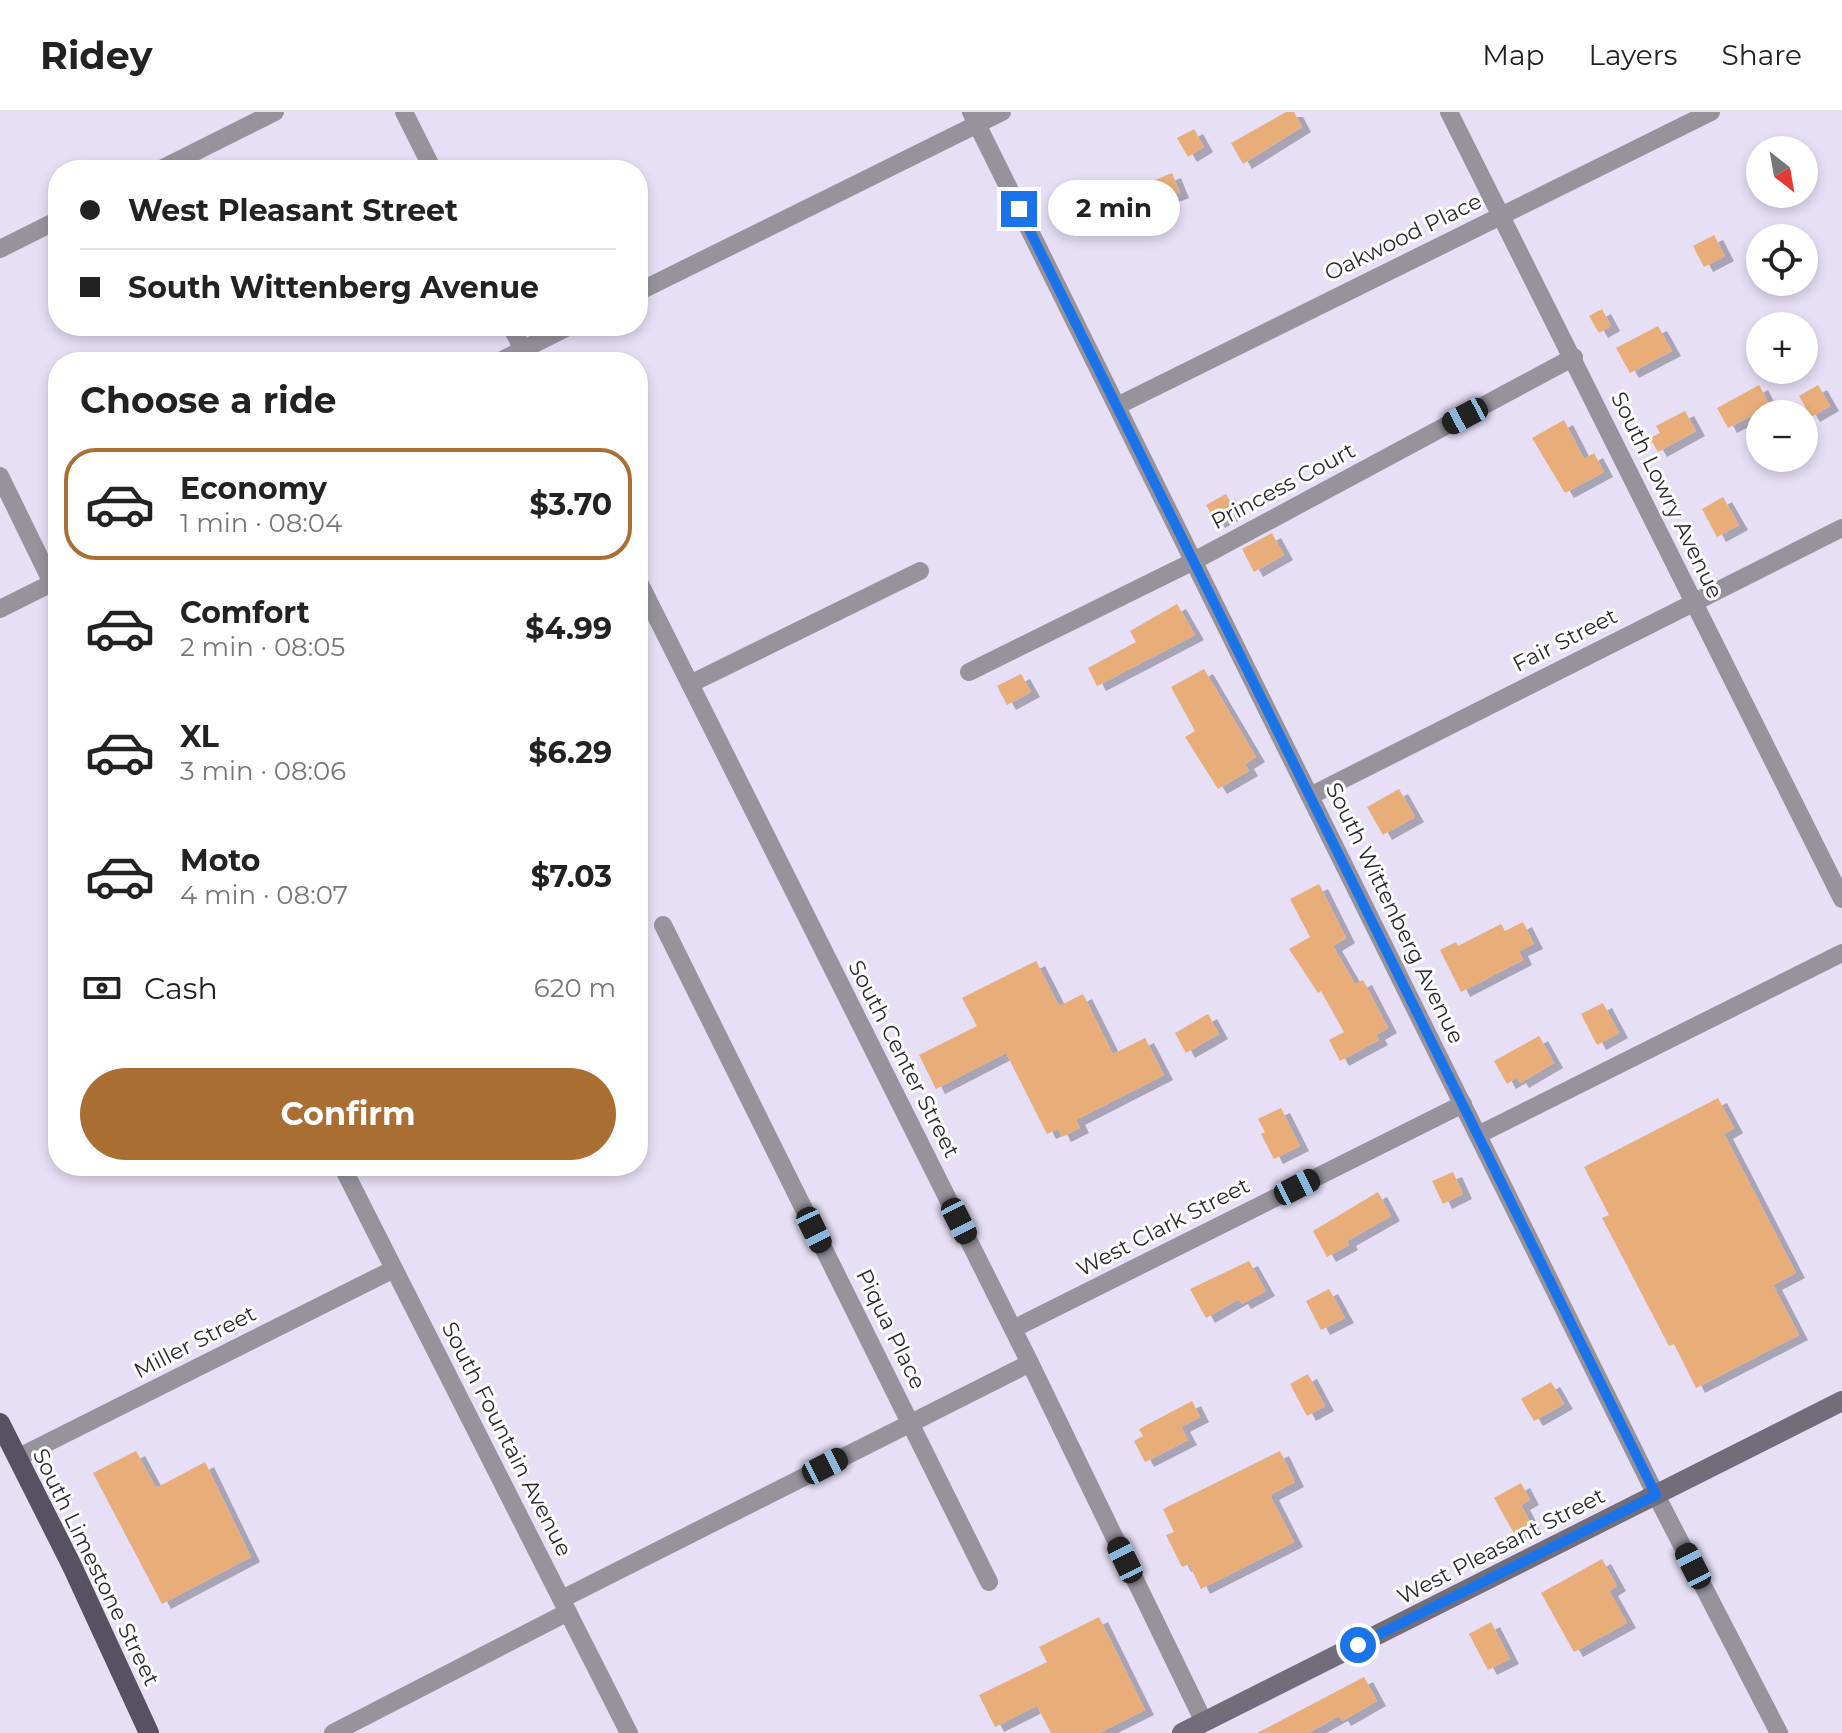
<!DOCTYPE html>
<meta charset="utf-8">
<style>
:root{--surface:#fff;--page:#f6f6f6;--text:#222;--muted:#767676;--line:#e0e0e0;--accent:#ab6e32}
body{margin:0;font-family:Montserrat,sans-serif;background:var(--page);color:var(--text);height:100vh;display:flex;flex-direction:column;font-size:30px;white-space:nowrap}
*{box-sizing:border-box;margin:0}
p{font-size:26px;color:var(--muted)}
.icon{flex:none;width:44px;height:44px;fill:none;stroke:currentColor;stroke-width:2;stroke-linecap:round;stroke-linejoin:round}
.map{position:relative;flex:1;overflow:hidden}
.sheet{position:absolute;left:48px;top:240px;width:600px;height:824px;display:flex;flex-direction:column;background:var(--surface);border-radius:32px;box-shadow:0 4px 12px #0003}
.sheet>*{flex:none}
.top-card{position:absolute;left:48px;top:48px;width:600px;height:176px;border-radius:32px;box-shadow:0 4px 12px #0003;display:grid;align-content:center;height:176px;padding:0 32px;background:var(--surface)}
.needle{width:52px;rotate:149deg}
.tools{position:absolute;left:1746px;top:24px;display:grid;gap:16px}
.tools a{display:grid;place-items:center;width:72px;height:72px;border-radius:50%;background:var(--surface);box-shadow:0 4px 12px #0003;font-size:40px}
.end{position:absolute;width:36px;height:36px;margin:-18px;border:10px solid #1a73e8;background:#fff;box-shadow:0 0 0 4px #fff}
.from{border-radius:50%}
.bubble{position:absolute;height:56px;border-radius:28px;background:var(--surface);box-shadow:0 4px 12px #0003;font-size:26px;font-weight:700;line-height:56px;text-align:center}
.car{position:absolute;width:24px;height:48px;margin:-24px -12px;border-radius:10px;box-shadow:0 0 6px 2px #0007;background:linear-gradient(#222 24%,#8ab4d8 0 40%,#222 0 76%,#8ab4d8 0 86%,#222 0)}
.top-card b{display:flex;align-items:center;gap:28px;height:76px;font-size:30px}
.top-card b+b{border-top:2px solid var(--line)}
.top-card i{width:20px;height:20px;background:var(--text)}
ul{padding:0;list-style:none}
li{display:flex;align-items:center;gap:24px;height:112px;margin:0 16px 12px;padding:0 16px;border:4px solid transparent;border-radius:32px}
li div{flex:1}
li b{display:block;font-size:30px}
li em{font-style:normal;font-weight:700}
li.selected{border-color:var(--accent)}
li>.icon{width:72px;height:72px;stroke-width:1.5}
h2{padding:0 32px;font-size:36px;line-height:96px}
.pay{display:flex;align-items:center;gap:20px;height:88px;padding:0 32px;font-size:30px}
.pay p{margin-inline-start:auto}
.primary-button{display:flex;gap:16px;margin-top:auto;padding:16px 32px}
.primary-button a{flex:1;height:92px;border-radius:48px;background:var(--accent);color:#fff;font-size:32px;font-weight:700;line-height:92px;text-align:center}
header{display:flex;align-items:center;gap:48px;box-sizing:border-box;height:112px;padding:0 40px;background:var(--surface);border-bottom:2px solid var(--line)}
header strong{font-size:38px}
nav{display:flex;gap:44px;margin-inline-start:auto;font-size:28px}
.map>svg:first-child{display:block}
</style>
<header>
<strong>Ridey</strong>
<nav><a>Map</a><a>Layers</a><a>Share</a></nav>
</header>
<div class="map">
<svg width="1842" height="1621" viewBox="0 0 1842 1621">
<defs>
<filter id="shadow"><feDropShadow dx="9" dy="5" stdDeviation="0" flood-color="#0004"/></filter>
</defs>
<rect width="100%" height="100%" fill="#e6dff6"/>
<g fill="#e8ad78" filter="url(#shadow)">
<path d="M1286 0H1294L1302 15 1243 52 1231 31Z"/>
<path d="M1194 17 1204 35 1188 45 1177 26Z"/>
<path d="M1172 61 1180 81 1157 90 1156 86 1117 108 1106 88 1131 74 1133 77Z"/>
<path d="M1714 123 1725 144 1704 155 1693 134Z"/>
<path d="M1602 197 1611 214 1599 221 1589 204Z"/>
<path d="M1658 214 1672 239 1630 261 1616 236Z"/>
<path d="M1759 273 1770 294 1728 316 1717 296Z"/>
<path d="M1818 273 1830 294 1811 305 1799 284Z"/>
<path d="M1685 299 1696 319 1658 340 1650 326 1660 321 1656 314Z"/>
<path d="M1564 308 1584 347 1594 341 1604 360 1565 381 1532 326Z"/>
<path d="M1226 382 1236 400 1216 411 1206 393Z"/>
<path d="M1723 385 1739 413 1717 425 1702 397Z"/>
<path d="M1272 421 1284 443 1254 460 1242 437Z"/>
<path d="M1177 492 1195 523 1097 574 1088 556 1136 530 1130 519Z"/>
<path d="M1204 557 1256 645 1245 652 1249 659 1218 677 1185 625 1195 619 1171 575Z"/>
<path d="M1021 562 1031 580 1007 593 997 574Z"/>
<path d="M1399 677 1415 705 1383 723 1367 695Z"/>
<path d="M1319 772 1346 826 1333 834 1355 872 1363 868 1388 916 1376 923 1379 928 1340 949 1329 928 1344 920 1321 879 1318 881 1289 837 1310 825 1290 787Z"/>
<path d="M1523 810 1534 832 1519 839 1523 848 1461 880 1440 838 1456 830 1458 834 1501 812 1505 819Z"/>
<path d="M1036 849 1059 894 1083 882 1113 942 1145 926 1164 963 1076 1008 1080 1016 1062 1025 1058 1017 1047 1022 1006 941 936 977 919 943 977 914 962 886Z"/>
<path d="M1603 891 1619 921 1597 933 1581 902Z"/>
<path d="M1208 902 1219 922 1186 941 1175 921Z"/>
<path d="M1539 924 1554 951 1520 971 1517 966 1507 972 1494 949Z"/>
<path d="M1718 986 1734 1016 1724 1022 1796 1161 1773 1173 1799 1223 1696 1276 1674 1232 1669 1234 1602 1106 1609 1103 1584 1055Z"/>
<path d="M1281 996 1300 1034 1274 1047 1261 1022 1265 1020 1258 1007Z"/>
<path d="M1453 1060 1463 1082 1443 1092 1432 1069Z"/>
<path d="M1378 1080 1391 1104 1347 1129 1349 1133 1327 1145 1313 1119Z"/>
<path d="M1249 1149 1266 1179 1242 1192 1239 1187 1206 1206 1190 1177Z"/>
<path d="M1329 1177 1345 1206 1321 1218 1306 1189Z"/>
<path d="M1308 1262 1325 1294 1307 1304 1290 1272Z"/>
<path d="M1551 1270 1564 1292 1534 1309 1521 1287Z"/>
<path d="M1192 1289 1200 1305 1181 1315 1188 1328 1145 1350 1134 1329 1143 1324 1139 1317Z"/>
<path d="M136 1339 156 1376 205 1350 251 1445 162 1492 93 1361Z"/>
<path d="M1280 1339 1295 1370 1270 1383 1294 1430 1201 1477 1189 1452 1182 1455 1166 1423 1174 1420 1163 1397Z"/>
<path d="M1521 1371 1530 1388 1521 1393 1532 1414 1515 1423 1494 1386Z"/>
<path d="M1602 1447 1617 1474 1609 1479 1627 1511 1574 1540 1541 1481Z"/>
<path d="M1099 1505 1145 1598 1099 1621H1051L1037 1594 995 1615 979 1583 1047 1550 1039 1535Z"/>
<path d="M1491 1510 1510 1547 1488 1558 1469 1522Z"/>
<path d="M1364 1565 1377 1589 1342 1609 1339 1604 1308 1621H1257Z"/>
</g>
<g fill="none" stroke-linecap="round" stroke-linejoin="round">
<g stroke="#96939d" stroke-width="18">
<path d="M404 0 433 58"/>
<path d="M971 0 1656 1383 1779 1621"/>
<path d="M1449 0 1842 787"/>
<path d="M159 58 275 0"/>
<path d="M0 137 58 108"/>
<path d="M638 180 1002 0"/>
<path d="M511 214 529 250"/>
<path d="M498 250 570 214"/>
<path d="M1117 294 1711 0"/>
<path d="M0 364 58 483"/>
<path d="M638 468 1030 1251 1204 1610"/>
<path d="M0 497 58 468"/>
<path d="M969 560 1194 449 1574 245"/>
<path d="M690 572 920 459"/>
<path d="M1310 684 1842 416"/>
<path d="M663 813 989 1470"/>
<path d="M1478 1023 1842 841"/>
<path d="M342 1054 629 1621"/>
<path d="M1013 1217 1463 992"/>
<path d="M17 1346 394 1157"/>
<path d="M562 1487 1030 1251"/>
<path d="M333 1621 568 1500"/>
</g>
<path stroke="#716d7b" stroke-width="20" d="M1182 1621 1842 1289"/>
<path stroke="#575262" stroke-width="20" d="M0 1311 72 1454 149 1621"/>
</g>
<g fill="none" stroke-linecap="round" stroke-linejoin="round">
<path stroke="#1a73e8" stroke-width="10" d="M1019 97 1656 1383 1358 1533"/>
</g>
<g text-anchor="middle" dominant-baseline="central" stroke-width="6" stroke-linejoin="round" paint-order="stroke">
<g font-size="22" fill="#2b2831" stroke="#fff">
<text transform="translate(1403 125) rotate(-26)">Oakwood Place</text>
<text transform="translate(1283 374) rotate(-28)">Princess Court</text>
<text transform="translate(1667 383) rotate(64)">South Lowry Avenue</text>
<text transform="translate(1565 528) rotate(-27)">Fair Street</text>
<text transform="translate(1395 801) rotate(64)">South Wittenberg Avenue</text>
<text transform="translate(904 947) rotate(63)">South Center Street</text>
<text transform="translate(1163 1115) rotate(-27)">West Clark Street</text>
<text transform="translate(891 1217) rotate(64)">Piqua Place</text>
<text transform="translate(195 1230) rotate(-27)">Miller Street</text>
<text transform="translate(507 1327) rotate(63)">South Fountain Avenue</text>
<text transform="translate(1501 1434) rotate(-27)">West Pleasant Street</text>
<text transform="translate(96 1455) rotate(64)">South Limestone Street</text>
</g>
</g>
</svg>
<div class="tools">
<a><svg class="needle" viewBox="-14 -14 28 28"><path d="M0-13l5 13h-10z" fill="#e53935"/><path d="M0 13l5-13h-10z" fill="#767676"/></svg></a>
<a><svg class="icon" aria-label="locate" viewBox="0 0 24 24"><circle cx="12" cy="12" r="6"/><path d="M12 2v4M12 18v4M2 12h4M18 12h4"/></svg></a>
<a>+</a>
<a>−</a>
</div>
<i class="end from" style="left:1358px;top:1533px"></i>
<i class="end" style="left:1019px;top:97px"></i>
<div class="bubble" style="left:1048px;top:68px;width:132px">2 min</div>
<i class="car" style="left:1465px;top:304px;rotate:242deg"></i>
<i class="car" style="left:1297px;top:1075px;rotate:63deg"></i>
<i class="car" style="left:959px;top:1109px;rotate:153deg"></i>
<i class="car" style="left:814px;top:1118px;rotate:154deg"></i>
<i class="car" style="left:825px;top:1354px;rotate:63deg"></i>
<i class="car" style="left:1125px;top:1448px;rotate:334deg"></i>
<i class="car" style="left:1693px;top:1454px;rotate:333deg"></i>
<div class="top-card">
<b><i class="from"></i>West Pleasant Street</b>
<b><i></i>South Wittenberg Avenue</b>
</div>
<section class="sheet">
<h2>Choose a ride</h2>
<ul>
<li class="selected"><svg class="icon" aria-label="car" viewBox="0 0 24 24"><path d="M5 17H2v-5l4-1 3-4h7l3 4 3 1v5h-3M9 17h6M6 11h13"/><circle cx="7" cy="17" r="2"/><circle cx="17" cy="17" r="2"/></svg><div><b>Economy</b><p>1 min · 08:04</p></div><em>$3.70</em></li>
<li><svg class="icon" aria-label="car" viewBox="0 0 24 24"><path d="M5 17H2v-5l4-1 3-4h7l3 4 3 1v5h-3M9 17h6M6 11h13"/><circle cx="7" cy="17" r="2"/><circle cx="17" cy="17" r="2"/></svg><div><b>Comfort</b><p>2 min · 08:05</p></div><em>$4.99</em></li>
<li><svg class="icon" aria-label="car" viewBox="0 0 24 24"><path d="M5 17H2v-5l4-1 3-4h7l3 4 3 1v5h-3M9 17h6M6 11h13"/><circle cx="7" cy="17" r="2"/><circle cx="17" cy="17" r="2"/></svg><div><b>XL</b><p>3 min · 08:06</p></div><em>$6.29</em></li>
<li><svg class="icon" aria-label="car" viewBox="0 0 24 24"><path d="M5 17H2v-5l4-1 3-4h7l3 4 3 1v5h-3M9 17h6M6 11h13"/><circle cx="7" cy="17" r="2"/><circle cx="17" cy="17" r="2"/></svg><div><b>Moto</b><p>4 min · 08:07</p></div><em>$7.03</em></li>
</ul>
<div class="pay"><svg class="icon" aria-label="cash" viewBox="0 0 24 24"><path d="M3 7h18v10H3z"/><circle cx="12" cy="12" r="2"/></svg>Cash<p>620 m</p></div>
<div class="primary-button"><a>Confirm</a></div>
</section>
</div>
